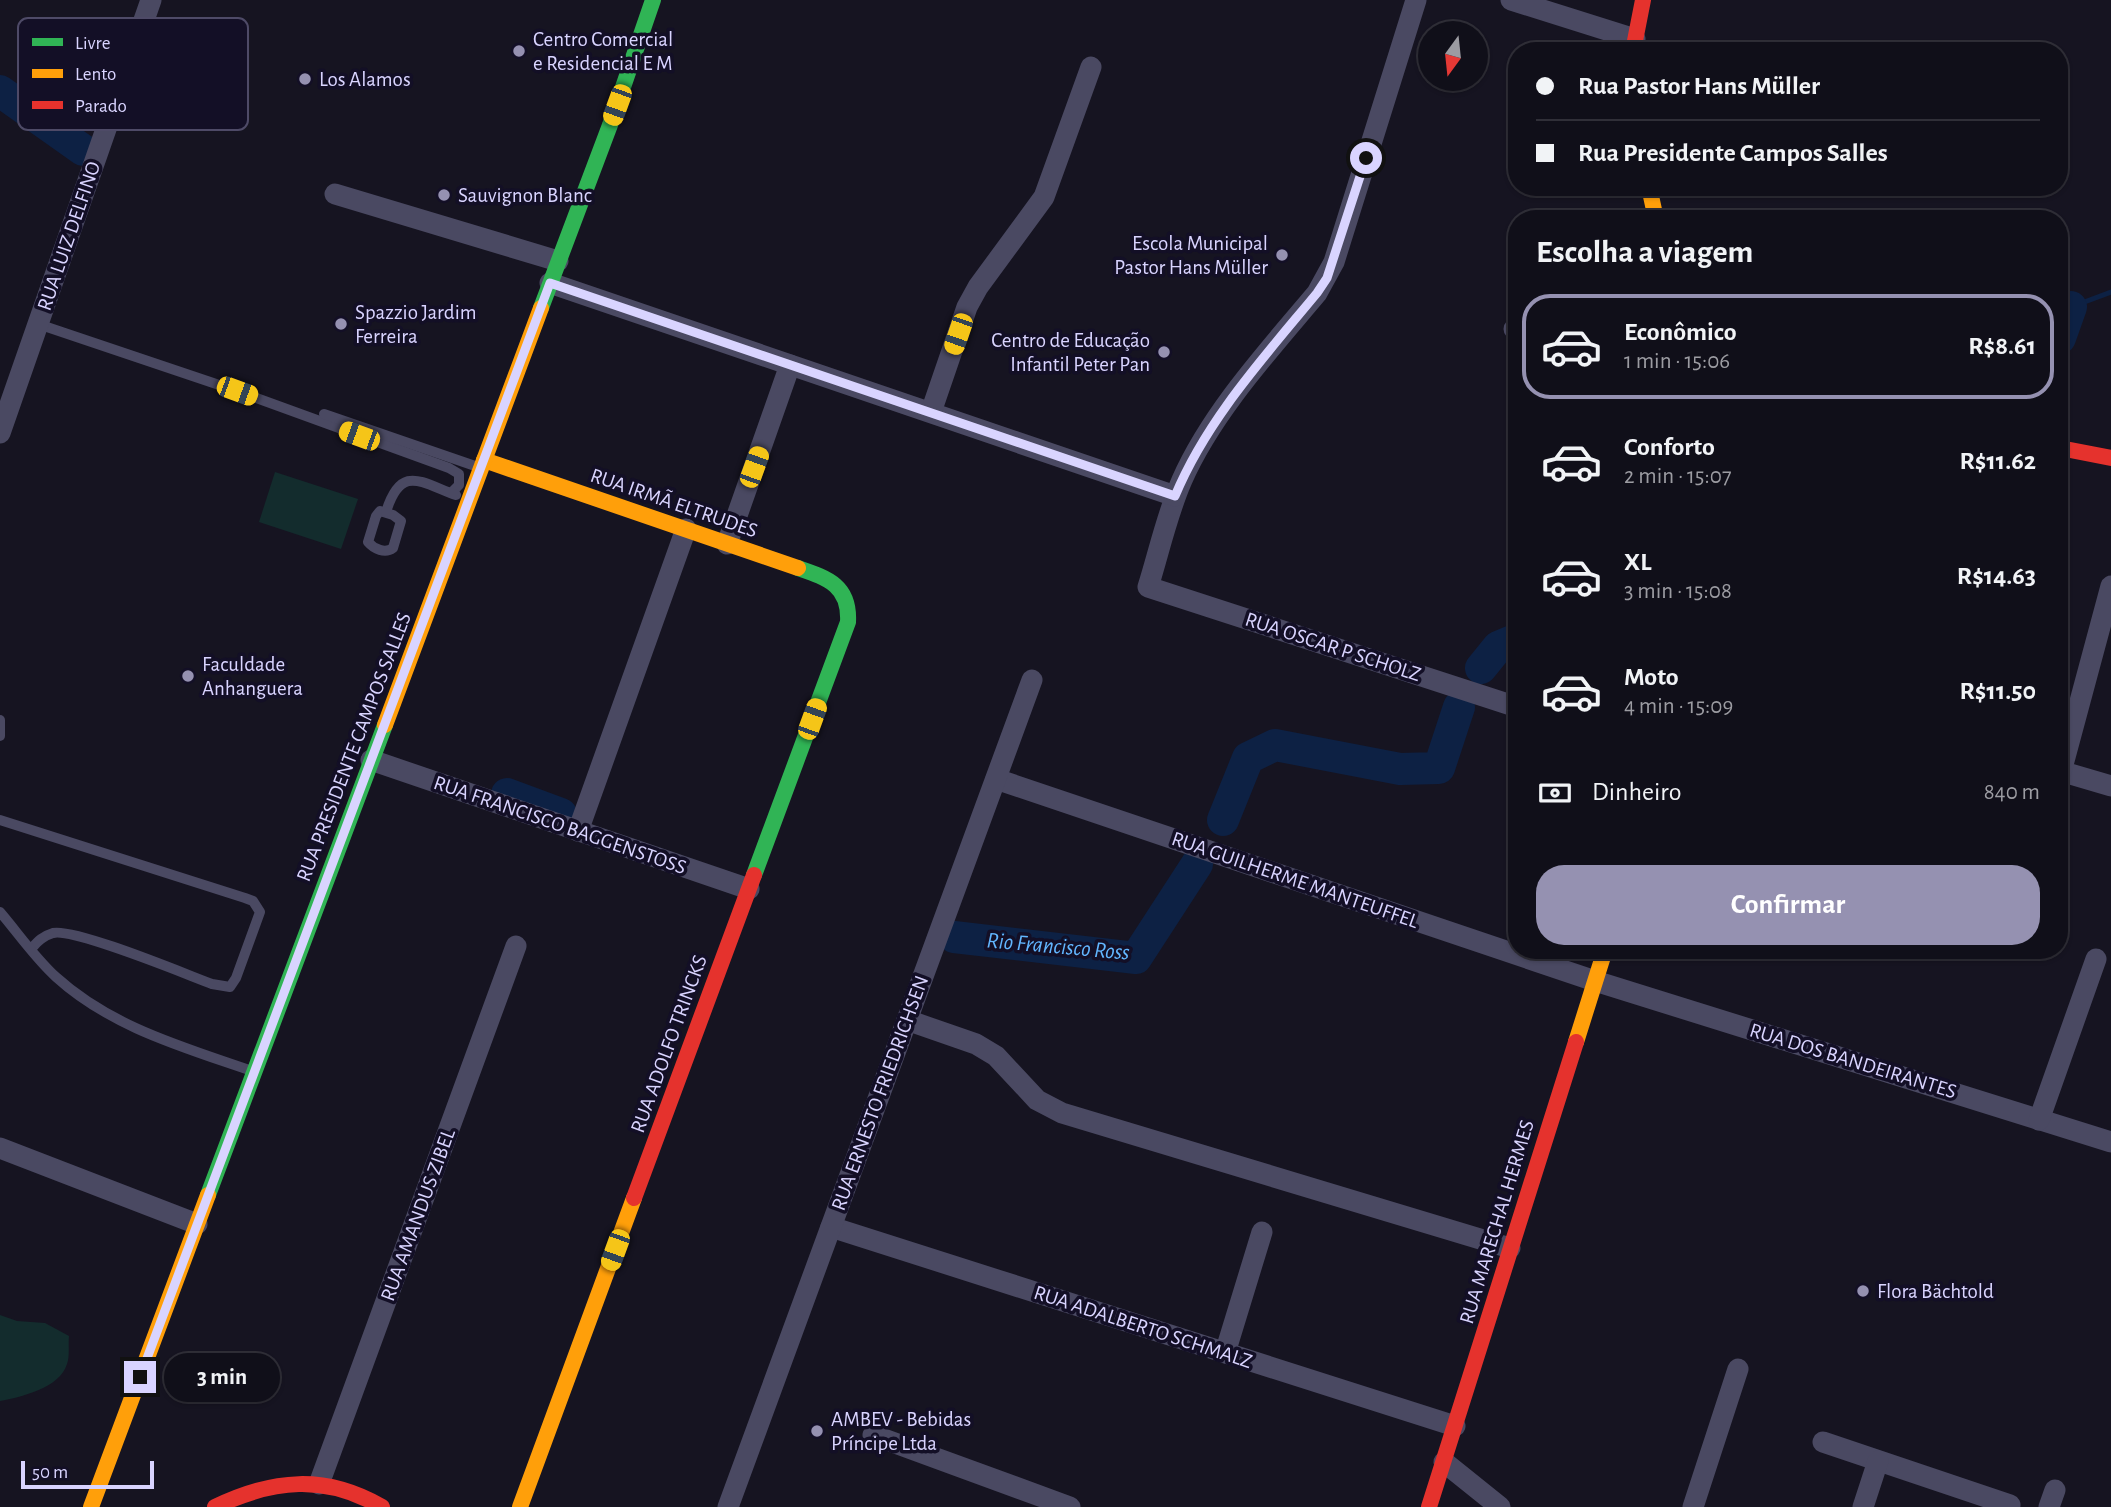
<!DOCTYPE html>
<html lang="pt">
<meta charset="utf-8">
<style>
:root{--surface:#100f19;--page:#1e1d26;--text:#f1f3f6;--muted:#9c9ca2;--line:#302f38;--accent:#9591b1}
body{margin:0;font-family:"Alegreya Sans",sans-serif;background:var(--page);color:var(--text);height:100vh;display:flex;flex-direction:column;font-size:26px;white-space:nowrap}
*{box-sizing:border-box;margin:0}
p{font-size:23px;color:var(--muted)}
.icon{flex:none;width:38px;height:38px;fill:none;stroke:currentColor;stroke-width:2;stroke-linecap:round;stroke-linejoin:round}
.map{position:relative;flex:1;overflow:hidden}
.side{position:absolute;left:1508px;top:210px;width:560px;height:749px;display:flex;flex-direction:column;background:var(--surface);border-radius:28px;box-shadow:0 2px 5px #0004,0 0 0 2px var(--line)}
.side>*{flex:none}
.banner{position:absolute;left:1508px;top:42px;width:560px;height:154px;border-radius:28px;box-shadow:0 2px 5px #0004,0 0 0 2px var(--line);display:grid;align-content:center;height:154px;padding:0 28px;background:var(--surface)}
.needle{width:46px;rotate:195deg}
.buttons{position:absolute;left:1418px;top:21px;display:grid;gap:14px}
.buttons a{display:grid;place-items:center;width:70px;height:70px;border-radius:50%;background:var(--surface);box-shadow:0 2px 5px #0004,0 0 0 2px var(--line);font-size:35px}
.scale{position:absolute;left:21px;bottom:18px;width:133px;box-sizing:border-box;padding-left:7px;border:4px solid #d9d4ff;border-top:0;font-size:19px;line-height:24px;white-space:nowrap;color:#d9d4ff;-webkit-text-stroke:5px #130f26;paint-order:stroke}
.end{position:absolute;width:32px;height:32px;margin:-16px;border:9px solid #d9d4ff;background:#111;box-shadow:0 0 0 4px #111}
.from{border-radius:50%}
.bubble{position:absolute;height:49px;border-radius:24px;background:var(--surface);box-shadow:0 2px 5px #0004,0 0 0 2px var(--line);font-size:23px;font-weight:600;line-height:49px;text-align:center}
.car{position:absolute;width:21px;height:42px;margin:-21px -10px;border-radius:9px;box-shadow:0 0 5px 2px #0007;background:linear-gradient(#f5c518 24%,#345 0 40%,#f5c518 0 76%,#345 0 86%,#f5c518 0)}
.banner b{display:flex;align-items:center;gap:24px;height:66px;font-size:26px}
.banner b+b{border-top:2px solid var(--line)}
.banner i{width:18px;height:18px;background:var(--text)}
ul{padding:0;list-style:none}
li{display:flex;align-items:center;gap:21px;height:105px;margin:0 14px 10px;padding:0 14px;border:4px solid transparent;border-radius:28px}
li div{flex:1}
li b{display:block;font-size:26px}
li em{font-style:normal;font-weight:600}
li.on{border-color:var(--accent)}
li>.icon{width:63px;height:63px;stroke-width:1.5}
h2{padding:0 28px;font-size:32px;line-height:84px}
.pay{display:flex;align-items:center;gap:18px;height:77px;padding:0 28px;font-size:26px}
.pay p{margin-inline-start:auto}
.primary-button{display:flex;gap:14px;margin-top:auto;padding:14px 28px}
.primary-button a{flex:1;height:80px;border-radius:28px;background:var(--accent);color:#fff;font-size:28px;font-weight:600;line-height:80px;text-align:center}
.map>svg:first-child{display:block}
</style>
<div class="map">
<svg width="2111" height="1507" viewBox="0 0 2111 1507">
<rect width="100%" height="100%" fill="#161421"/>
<g fill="#132c2d">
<path d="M275 472 358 499 341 549 259 522Z"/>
<path d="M0 1315 17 1321 45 1323 69 1336C68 1344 70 1356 67 1364 60 1388 21 1397 0 1401Z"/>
</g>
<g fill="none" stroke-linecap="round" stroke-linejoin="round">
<path stroke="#0d2144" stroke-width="5" d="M2071 307 2111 292"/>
<g stroke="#0d2144" stroke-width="32">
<path d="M0 91 83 150"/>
<path d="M2060 338 2071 307"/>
<path d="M1481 668 1498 647 1517 639"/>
<path d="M507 794 561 814"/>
<path d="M1223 820 1248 758 1275 745 1400 769 1439 768 1459 707"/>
<path d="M954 937 1136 958 1197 864"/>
</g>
<g stroke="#4a4962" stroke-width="10">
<path d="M38 324 237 391 449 468 459 474V485L451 493"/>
<path d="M324 414 478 467"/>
<path d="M380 511 393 515 401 521 393 548C385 554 374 549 368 542L376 516Z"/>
<path d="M386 512C401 464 420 482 456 495"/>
<path d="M0 720V736"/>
<path d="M0 820 245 898 253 901 260 912 236 978 230 987 212 984C185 974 75 928 53 933 43 936 38 941 32 948"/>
<path d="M0 912C18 933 35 958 56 977 111 1027 183 1047 252 1071"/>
</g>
<g stroke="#4a4962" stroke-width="21">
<path d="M1416 0 1334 262 1317 293C1270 349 1212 412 1182 480 1167 514 1159 552 1148 587L1517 707"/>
<path d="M1511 0 1635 39"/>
<path d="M335 194 558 261"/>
<path d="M550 283 1175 496"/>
<path d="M1514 329H1517"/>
<path d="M931 412 967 307 978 287 1044 197 1091 67"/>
<path d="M0 433 151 0"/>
<path d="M727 544 790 365"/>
<path d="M371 760 749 889"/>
<path d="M2060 771 2111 786"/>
<path d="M2061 772 2111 586"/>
<path d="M996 779 1595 981 2111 1142"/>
<path d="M578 831 686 529"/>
<path d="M907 1020 976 1044 996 1056 1037 1100 1062 1113 1510 1248"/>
<path d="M2039 1120 2096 959"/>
<path d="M0 1148 197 1224"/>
<path d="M831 1227 1455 1426"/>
<path d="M1225 1353 1262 1232"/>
<path d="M873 1435 1070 1507"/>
<path d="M1823 1442 2010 1505"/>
<path d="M1444 1462 1500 1507"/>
<path d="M319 1484 516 946"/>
<path d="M728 1507 1032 680"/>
<path d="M1693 1507 1738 1369"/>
<path d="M1863 1507 1878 1461"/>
<path d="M2049 1507 2055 1490"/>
</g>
<g stroke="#30b455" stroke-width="16">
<path d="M541 308 610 125 653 0"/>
<path d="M754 875 848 622C850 585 827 578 798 568"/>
<path d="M208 1195 385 725"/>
</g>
<g stroke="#ff9f0a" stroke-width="16">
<path d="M1649 187 1656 219"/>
<path d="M484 460 798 568"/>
<path d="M385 725 541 308"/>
<path d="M1576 1042 1605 950"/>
<path d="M91 1507 208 1195"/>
<path d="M520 1507 634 1198"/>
</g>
<g stroke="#e5322d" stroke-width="16">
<path d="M1633 51 1643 0"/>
<path d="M2060 448 2111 458"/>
<path d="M634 1198 754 875"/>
<path d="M215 1507C273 1479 325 1474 382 1507"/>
<path d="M1429 1507 1576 1042"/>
</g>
</g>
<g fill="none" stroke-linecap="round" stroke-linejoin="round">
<path stroke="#d9d4ff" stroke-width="9" d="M140 1377 550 283 1175 496C1207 419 1265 356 1317 293L1327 278 1366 158"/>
</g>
<g fill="#9591b1" stroke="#130f26" stroke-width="2.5">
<circle cx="519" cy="51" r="7"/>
<circle cx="305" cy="79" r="7"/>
<circle cx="444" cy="195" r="7"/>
<circle cx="1282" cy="255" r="7"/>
<circle cx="341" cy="324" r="7"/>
<circle cx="1164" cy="352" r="7"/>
<circle cx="188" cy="676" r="7"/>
<circle cx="1863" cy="1291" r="7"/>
<circle cx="817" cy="1431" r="7"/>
</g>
<g text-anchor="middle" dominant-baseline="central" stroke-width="7" stroke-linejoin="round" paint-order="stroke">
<g font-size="21" fill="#d9d4ff" stroke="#130f26" text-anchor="start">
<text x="533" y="39">Centro Comercial<tspan x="533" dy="24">e Residencial E M</tspan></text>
<text x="319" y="79">Los Alamos</text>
<text x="458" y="195">Sauvignon Blanc</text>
<text x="1268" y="243" text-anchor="end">Escola Municipal<tspan x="1268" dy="24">Pastor Hans Müller</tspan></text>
<text x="355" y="312">Spazzio Jardim<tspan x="355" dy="24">Ferreira</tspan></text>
<text x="1150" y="340" text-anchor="end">Centro de Educação<tspan x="1150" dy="24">Infantil Peter Pan</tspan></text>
<text x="202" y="664">Faculdade<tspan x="202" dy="24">Anhanguera</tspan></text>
<text x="1877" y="1291">Flora Bächtold</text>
<text x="831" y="1419">AMBEV - Bebidas<tspan x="831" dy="24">Príncipe Ltda</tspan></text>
</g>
<g font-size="21" fill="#d9d4ff" stroke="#130f26">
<text transform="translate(69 236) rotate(-71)">RUA LUIZ DELFINO</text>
<text transform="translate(674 503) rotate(19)">RUA IRMÃ ELTRUDES</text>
<text transform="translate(1333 647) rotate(18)">RUA OSCAR P SCHOLZ</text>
<text transform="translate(354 747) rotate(-69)">RUA PRESIDENTE CAMPOS SALLES</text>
<text transform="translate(560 825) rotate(19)">RUA FRANCISCO BAGGENSTOSS</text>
<text transform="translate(1295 880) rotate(19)">RUA GUILHERME MANTEUFFEL</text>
<text transform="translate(669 1044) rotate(-70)">RUA ADOLFO TRINCKS</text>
<text transform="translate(1853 1061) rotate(17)">RUA DOS BANDEIRANTES</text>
<text transform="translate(880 1093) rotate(-70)">RUA ERNESTO FRIEDRICHSEN</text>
<text transform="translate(418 1215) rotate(-70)">RUA AMANDUS ZIBEL</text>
<text transform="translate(1497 1222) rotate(-73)">RUA MARECHAL HERMES</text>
<text transform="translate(1143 1327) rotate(18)">RUA ADALBERTO SCHMALZ</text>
</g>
<g font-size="23" font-style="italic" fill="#62b6ff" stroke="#130f26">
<text transform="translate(1058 947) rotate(5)">Rio Francisco Ross</text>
</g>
</g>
<rect x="18" y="18" width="230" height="112" rx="10" fill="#130f26" stroke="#4e4a67" stroke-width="2"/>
<rect x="32" y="38" width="31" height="8" fill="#30b455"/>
<rect x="32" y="69" width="31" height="9" fill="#ff9f0a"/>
<rect x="32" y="101" width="31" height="8" fill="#e5322d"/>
<g font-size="19" fill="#d9d4ff">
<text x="75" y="49">Livre</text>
<text x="75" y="80">Lento</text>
<text x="75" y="112">Parado</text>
</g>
</svg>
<div class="buttons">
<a><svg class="needle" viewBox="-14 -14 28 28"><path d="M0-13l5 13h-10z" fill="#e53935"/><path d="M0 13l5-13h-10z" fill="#9c9ca2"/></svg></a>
</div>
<div class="scale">50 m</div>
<i class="end from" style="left:1366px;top:158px"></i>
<i class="end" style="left:140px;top:1377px"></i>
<div class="bubble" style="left:164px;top:1353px;width:116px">3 min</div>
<i class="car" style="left:617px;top:105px;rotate:200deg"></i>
<i class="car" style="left:958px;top:334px;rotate:199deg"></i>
<i class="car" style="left:237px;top:391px;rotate:110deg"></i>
<i class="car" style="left:359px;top:436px;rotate:290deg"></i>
<i class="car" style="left:754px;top:467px;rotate:20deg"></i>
<i class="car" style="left:812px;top:719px;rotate:20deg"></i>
<i class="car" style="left:615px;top:1250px;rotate:200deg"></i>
<div class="banner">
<b><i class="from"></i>Rua Pastor Hans Müller</b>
<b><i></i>Rua Presidente Campos Salles</b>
</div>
<section class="side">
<h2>Escolha a viagem</h2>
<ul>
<li class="on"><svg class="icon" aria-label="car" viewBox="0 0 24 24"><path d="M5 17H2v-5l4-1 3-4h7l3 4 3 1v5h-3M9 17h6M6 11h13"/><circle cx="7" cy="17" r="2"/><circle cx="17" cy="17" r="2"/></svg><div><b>Econômico</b><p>1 min · 15:06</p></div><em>R$8.61</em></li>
<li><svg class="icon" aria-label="car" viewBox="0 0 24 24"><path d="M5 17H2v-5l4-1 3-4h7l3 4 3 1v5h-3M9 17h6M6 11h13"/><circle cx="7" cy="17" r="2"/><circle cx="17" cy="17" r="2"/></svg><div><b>Conforto</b><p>2 min · 15:07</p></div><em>R$11.62</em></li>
<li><svg class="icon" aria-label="car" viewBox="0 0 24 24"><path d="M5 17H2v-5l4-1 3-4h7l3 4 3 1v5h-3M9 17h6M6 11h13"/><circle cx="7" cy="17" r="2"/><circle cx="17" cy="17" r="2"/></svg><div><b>XL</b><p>3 min · 15:08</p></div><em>R$14.63</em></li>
<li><svg class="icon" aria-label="car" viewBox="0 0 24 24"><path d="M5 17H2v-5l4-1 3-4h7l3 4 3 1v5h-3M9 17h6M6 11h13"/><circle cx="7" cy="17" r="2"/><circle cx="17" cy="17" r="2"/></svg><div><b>Moto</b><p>4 min · 15:09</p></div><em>R$11.50</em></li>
</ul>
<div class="pay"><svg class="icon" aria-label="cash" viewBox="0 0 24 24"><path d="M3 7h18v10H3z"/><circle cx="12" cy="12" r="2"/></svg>Dinheiro<p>840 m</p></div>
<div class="primary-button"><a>Confirmar</a></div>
</section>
</div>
